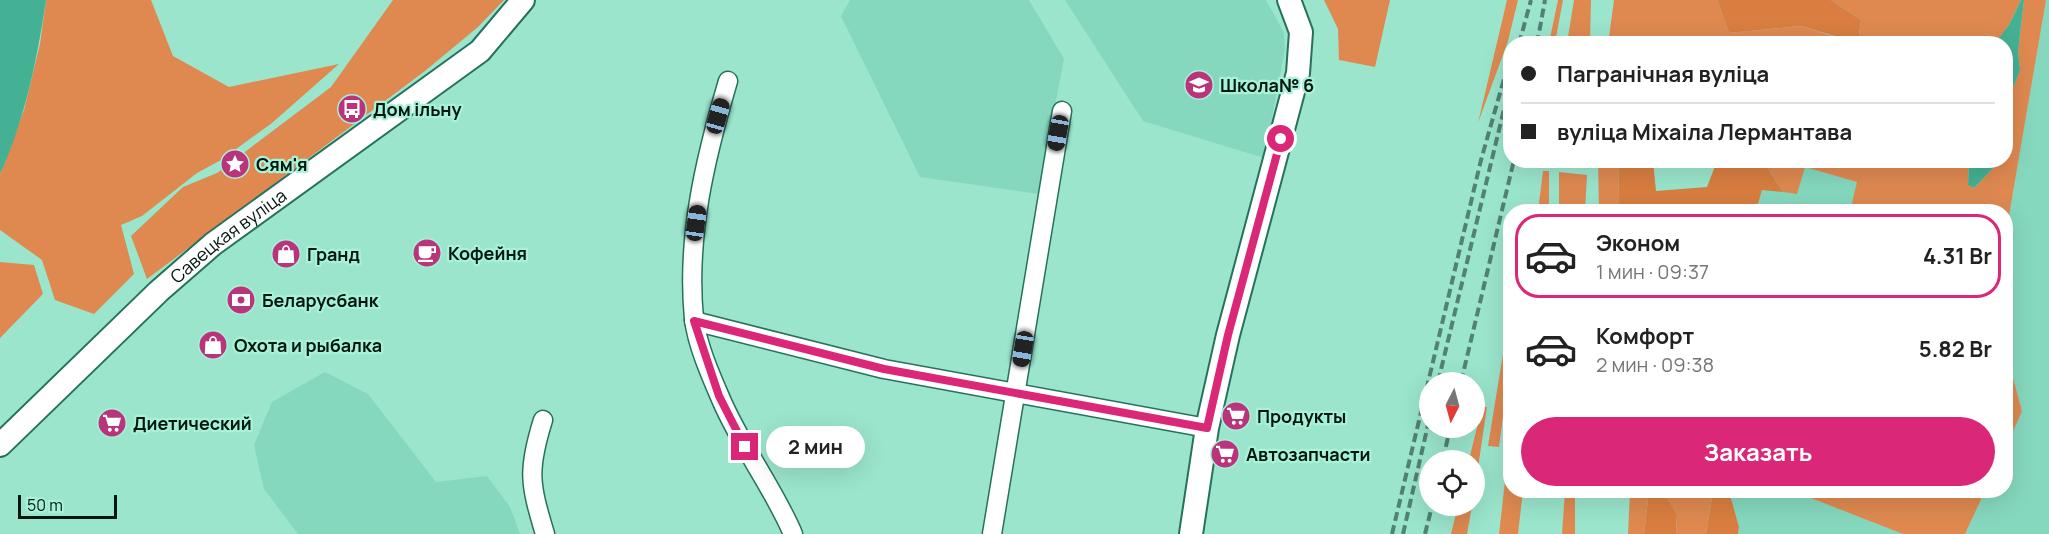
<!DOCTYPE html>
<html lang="ru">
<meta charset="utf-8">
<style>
:root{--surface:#fff;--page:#f2f2f2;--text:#222;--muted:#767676;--line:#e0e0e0;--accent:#db2777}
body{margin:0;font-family:Manrope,sans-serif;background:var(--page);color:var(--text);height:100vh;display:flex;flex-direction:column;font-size:22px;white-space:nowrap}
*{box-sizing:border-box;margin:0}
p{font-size:20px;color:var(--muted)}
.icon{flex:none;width:33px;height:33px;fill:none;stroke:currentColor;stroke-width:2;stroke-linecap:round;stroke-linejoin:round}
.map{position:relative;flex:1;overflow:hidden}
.drawer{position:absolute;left:1503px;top:204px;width:510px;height:294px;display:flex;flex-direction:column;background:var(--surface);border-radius:24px;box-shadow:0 6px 24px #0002}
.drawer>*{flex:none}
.top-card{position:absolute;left:1503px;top:36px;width:510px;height:132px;border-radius:24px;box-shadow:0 6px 24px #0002;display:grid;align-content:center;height:132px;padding:0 18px;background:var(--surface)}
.needle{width:39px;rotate:186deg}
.controls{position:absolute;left:1419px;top:372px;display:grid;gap:12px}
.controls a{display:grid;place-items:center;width:66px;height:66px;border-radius:50%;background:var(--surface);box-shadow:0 6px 24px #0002;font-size:30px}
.scale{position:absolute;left:18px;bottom:15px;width:99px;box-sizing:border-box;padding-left:6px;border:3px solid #00160e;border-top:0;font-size:16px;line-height:21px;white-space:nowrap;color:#00160e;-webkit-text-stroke:4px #a8f2da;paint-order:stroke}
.end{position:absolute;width:27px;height:27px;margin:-14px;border:8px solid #db2777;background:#fff;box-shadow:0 0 0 3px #fff}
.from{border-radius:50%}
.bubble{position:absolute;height:42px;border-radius:21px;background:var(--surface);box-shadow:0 6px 24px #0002;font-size:20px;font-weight:700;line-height:42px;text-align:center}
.car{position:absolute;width:18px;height:36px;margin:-18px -9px;border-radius:8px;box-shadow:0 0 4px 2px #0007;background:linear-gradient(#222 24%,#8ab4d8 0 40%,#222 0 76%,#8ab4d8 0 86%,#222 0)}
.top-card b{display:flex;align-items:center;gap:21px;height:57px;font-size:22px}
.top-card b+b{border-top:2px solid var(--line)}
.top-card i{width:15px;height:15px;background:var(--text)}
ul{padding:10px 0 0;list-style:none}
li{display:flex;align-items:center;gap:18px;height:84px;margin:0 12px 9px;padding:0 6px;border:3px solid transparent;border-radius:24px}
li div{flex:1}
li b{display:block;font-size:22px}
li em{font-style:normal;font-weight:700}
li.selected{border-color:var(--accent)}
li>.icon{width:54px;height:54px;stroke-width:1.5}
.primary-button{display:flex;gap:12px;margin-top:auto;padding:12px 18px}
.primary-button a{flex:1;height:69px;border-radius:36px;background:var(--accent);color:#fff;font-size:24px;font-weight:700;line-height:69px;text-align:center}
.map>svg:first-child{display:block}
</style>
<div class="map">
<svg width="2049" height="534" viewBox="0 0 2049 534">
<rect width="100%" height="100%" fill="#9be5cd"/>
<g fill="#85d8be">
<path d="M850 0H1029L1064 59 1038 194 920 177 841 16Z"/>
<path d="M1065 0H1266L1284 33 1285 50 1264 158 1143 121Z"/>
<path d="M2046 0H2049V534H1965L1985 491 2006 490V447L2022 411 2006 352V233Z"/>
<path d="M1805 167 1858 182 1850 211 1756 212 1762 190Z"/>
<path d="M325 372 368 394 436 482 487 476 510 507 520 534H298L264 489 254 445 272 402Z"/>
<path d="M1729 491H1793L1903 534H1738L1739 527Z"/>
</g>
<g fill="#df8951">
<path d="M46 0H151L173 56 229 87 339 64 272 123 221 160 197 173 142 216 121 225 134 274 94 314 55 300 42 260 0 230V174L24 110 40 44Z"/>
<path d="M393 0H504L478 27 425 71 147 279 131 236 183 187 217 173 331 87Z"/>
<path d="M1324 0H1390L1375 67 1339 60 1338 29Z"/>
<path d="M1507 0H1518L1508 41 1478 123Z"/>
<path d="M1558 0H1563L1555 43H1549Z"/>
<path d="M1574 0H1591L1590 43H1567Z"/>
<path d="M1614 0H1717L1729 33 1801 26 1855 43 1608 44Z"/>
<path d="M1831 0H2021L2009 25 1995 44 1858 43 1861 20Z"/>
<path d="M2024 0H2046L2006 233V212L1850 211 1857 182 1805 167 1797 194 1783 192 1763 161H1759H1969L1968 184 1974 188 2000 161 2006 160V107L2020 70 2018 52Z"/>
<path d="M1598 161H1619L1618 211H1599Z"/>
<path d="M1543 171H1549V211H1538Z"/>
<path d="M1559 172 1587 175 1585 211H1559Z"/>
<path d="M0 262 34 265 43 294 0 338Z"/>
<path d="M1510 311V363L1499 447 1488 446Z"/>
<path d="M2006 352 2022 411 2006 447Z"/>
<path d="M1482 407H1487L1475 488 1474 460H1469Z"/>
<path d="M1510 437V490L1523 491 1518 534H1499Z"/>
<path d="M1565 491H1575V534H1562Z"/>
<path d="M1630 491H1649L1644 534H1628Z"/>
<path d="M1663 491H1713L1706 534H1676L1677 514Z"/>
<path d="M1793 491H1985L1965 534H1903Z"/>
<path d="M1458 506H1472L1467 534H1451Z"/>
</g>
<g fill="#d97e40">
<path d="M1717 0H1831L1861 20 1858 43 1801 26 1729 33Z"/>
<path d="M1619 161H1653L1656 191 1707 187 1717 161H1763L1783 192 1762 190 1756 211H1618Z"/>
<path d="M1649 491H1663L1677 514 1676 534H1644Z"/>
<path d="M1713 491H1729L1739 527 1738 534H1706Z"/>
</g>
<g fill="#44b194">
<path d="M0 0H46C37 60 25 119 0 174Z"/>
<path d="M2021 0H2024L2018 52 2020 70 2006 107V44L1995 43 2009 25Z"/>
<path d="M1969 161V160L2000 161 1974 188 1968 185Z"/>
</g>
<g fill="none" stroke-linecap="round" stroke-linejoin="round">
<g stroke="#26715e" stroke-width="21">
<g id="minor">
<path d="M728 81C705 159 686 238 694 319 697 344 710 374 720 397 740 445 773 487 793 534"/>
<path d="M694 321 884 369 1207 428"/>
<path d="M543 420C527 471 530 484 545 534"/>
<path d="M992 534 1062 111"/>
</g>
</g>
<g stroke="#26715e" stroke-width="26">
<g id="major">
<path id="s1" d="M0 445 159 291 213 244 480 51 523 0"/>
<path d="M1191 534 1207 428 1228 335 1298 73 1301 32 1289 0"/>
</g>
</g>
<use href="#minor" stroke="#fff" stroke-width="18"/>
<use href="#major" stroke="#fff" stroke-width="22"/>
<g stroke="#518272" stroke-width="4" stroke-dasharray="9 4.5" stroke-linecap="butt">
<path d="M1519 44 1531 0"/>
<path d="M1537 44 1545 0"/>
<path d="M1438 382 1507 97"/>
<path d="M1461 382 1514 160"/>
<path d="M1443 460 1450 428"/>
<path d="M1392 534 1481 160 1510 58"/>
<path d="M1403 534 1430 416"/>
<path d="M1425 534 1432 506"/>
</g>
</g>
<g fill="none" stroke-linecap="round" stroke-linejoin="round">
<path stroke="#db2777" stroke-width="8" d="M745 447 719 396 694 321 884 369 1207 428 1228 335 1281 139"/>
</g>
<defs>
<g id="school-disc" transform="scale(1.5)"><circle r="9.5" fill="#b9347a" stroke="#a8f2da"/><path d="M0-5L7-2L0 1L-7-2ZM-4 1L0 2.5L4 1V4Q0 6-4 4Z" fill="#fff"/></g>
<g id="bus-disc" transform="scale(1.5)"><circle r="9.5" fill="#b9347a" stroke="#a8f2da"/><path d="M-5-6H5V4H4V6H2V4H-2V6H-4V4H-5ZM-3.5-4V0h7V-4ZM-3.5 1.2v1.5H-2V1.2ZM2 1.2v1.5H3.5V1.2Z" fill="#fff"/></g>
<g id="sight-disc" transform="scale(1.5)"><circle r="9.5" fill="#b9347a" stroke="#a8f2da"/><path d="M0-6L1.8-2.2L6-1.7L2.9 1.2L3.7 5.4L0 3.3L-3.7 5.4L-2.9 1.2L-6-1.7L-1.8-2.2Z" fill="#fff"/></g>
<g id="cafe-disc" transform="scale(1.5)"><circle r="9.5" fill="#b9347a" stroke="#a8f2da"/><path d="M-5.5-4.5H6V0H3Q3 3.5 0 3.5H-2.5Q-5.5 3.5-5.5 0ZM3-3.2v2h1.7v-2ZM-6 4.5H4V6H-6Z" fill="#fff"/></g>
<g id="shop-disc" transform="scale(1.5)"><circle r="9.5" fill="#b9347a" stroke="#a8f2da"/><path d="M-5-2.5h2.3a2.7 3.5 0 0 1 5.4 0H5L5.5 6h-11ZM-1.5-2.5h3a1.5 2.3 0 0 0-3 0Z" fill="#fff"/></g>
<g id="bank-disc" transform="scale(1.5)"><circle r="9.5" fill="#b9347a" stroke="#a8f2da"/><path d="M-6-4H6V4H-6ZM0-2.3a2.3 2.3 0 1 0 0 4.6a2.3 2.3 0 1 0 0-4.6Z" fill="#fff"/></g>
<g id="supermarket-disc" transform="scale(1.5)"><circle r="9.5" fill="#b9347a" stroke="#a8f2da"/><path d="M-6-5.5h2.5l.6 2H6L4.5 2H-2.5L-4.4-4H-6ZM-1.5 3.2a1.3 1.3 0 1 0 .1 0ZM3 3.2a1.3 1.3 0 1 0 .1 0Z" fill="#fff"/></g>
</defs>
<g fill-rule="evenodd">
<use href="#school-disc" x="1199" y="85"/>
<use href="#bus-disc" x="352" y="109"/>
<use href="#sight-disc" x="235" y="164"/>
<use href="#cafe-disc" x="427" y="253"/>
<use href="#shop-disc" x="286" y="254"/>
<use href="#bank-disc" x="241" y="300"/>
<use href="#shop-disc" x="213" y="345"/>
<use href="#supermarket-disc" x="1236" y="416"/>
<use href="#supermarket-disc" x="112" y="423"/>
<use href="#supermarket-disc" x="1225" y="454"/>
</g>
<g text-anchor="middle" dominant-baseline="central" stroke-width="4.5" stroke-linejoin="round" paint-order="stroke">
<g font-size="18" font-weight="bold" fill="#00160e" stroke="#a8f2da" text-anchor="start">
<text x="1220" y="85">Школа№ 6</text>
<text x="373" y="109">Дом ільну</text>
<text x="256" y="164">Сям'я</text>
<text x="448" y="253">Кофейня</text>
<text x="307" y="254">Гранд</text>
<text x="262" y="300">Беларусбанк</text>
<text x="234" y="345">Охота и рыбалка</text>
<text x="1257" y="416">Продукты</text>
<text x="133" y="423">Диетический</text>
<text x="1246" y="454">Автозапчасти</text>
</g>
<g font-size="18" fill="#00160e" stroke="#a8f2da">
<text stroke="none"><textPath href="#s1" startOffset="310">Савецкая вуліца</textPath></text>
</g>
</g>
</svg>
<div class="controls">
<a><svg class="needle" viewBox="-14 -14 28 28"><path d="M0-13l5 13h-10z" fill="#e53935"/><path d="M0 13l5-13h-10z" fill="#767676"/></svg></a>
<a><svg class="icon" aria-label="locate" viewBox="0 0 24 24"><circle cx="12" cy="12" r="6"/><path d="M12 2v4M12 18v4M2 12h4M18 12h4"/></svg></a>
</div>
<div class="scale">50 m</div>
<i class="end from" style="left:1281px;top:139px"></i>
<i class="end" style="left:745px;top:447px"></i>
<div class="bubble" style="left:766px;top:426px;width:99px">2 мин</div>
<i class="car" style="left:718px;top:116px;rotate:16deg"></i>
<i class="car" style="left:1058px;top:133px;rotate:190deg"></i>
<i class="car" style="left:696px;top:223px;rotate:8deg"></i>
<i class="car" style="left:1023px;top:349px;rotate:189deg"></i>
<div class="top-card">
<b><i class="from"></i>Пагранічная вуліца</b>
<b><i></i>вуліца Міхаіла Лермантава</b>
</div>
<section class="drawer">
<ul>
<li class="selected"><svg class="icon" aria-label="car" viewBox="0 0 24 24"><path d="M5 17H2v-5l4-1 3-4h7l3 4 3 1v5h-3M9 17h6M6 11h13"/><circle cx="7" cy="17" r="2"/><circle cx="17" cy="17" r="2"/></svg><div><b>Эконом</b><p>1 мин · 09:37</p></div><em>4.31 Br</em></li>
<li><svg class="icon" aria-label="car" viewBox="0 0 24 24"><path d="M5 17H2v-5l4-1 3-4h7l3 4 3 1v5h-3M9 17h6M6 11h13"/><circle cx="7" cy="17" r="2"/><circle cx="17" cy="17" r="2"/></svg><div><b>Комфорт</b><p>2 мин · 09:38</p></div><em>5.82 Br</em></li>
</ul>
<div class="primary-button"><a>Заказать</a></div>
</section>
</div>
